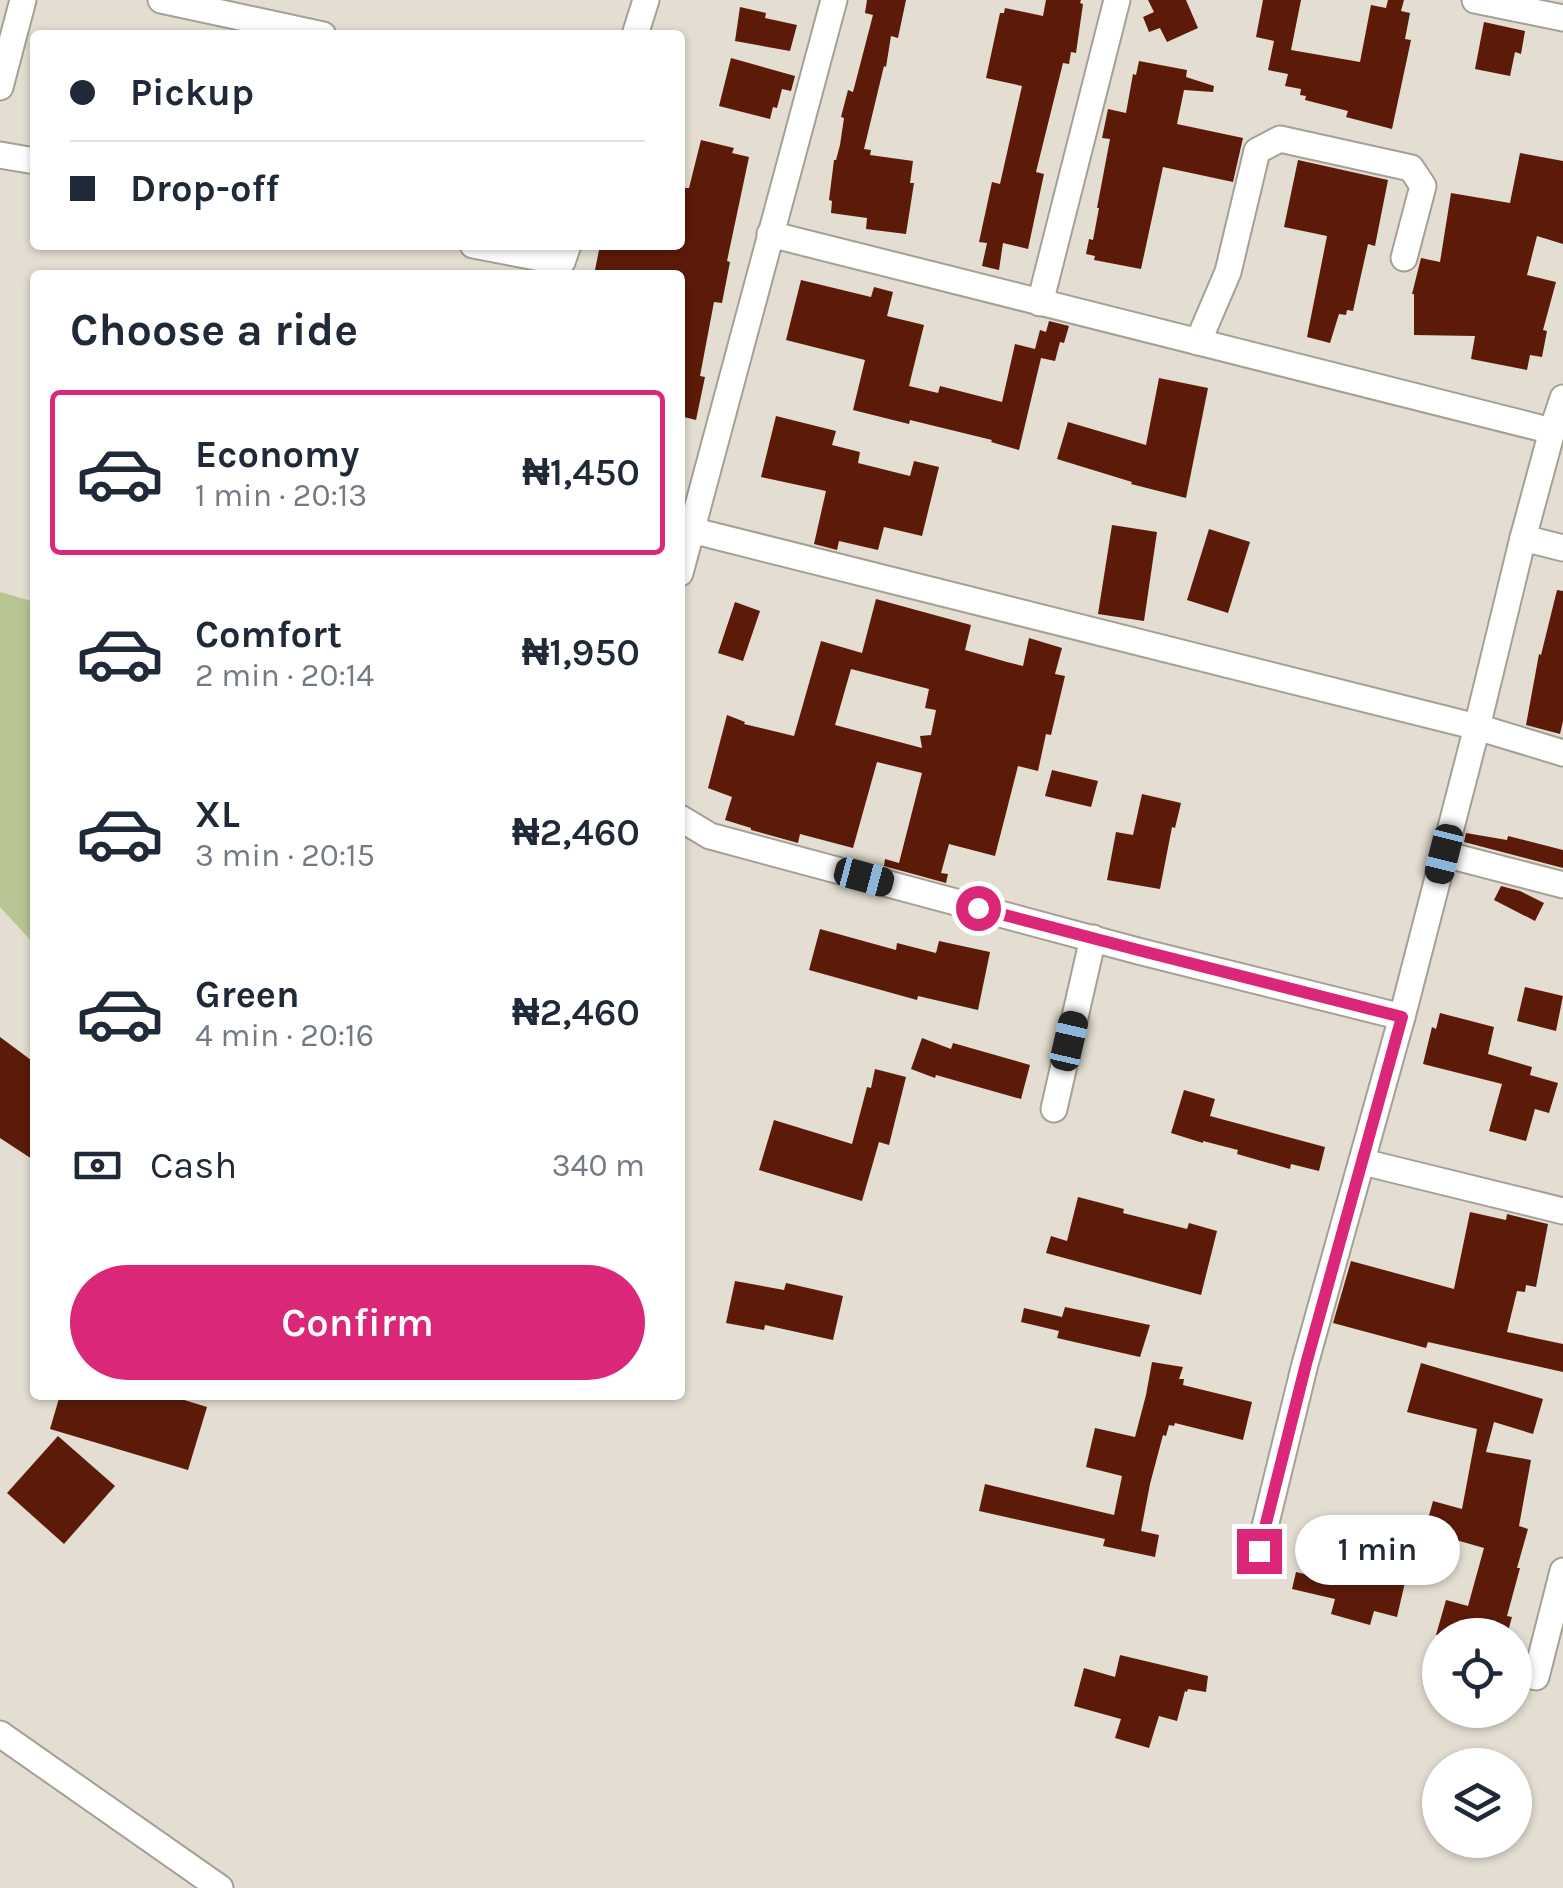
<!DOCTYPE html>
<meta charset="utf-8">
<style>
:root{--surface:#fff;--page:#f2f2f3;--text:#1f2937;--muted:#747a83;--line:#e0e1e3;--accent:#db2777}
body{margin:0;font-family:Karla,sans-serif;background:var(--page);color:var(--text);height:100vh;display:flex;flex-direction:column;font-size:38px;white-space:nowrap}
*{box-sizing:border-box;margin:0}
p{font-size:32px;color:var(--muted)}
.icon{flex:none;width:55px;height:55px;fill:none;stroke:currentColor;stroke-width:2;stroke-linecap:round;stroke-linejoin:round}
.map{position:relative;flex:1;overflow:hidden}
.side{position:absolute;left:30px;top:270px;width:655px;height:1130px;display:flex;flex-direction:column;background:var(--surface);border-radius:10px;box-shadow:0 2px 8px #0004}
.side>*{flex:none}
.hud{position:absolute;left:30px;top:30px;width:655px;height:220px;border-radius:10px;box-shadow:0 2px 8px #0004;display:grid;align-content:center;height:220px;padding:0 40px;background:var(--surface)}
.buttons{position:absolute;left:1422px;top:1618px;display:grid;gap:20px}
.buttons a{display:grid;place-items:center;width:110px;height:110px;border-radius:50%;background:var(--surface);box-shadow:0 2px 8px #0004;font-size:50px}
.end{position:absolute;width:45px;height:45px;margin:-22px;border:12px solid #db2777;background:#fff;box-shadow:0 0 0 5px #fff}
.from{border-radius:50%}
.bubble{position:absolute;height:70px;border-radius:35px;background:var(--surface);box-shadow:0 2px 8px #0004;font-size:32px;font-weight:600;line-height:70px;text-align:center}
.car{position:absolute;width:30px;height:60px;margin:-30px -15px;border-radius:12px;box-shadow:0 0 8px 2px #0007;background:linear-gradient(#222 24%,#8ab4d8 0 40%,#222 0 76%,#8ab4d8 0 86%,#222 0)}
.hud b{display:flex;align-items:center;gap:35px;height:95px;font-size:38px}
.hud b+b{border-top:2px solid var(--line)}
.hud i{width:25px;height:25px;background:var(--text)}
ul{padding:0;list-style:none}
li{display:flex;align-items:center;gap:30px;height:165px;margin:0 20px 15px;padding:0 20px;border:5px solid transparent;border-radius:10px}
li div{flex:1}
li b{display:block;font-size:38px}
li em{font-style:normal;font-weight:600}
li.active{border-color:var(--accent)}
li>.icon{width:90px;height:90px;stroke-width:1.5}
h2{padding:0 40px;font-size:45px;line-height:120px}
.pay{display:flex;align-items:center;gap:25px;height:110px;padding:0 40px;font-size:38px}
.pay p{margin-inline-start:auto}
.cta{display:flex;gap:20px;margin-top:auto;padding:20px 40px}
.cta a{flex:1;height:115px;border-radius:60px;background:var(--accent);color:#fff;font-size:40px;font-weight:600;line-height:115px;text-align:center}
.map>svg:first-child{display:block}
</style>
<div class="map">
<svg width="1563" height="1888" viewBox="0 0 1563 1888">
<rect width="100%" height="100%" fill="#e3ded1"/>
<path fill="#b9c493" d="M0 592 35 602V945L0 907Z"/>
<g fill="#5c1b09" fill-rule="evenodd">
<path d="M867 0H906L898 38 891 36 886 67 884 66 864 149 871 150 870 155 913 161 910 183H914L906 234 866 229 867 218 831 213 832 201 829 200 834 160H836L840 145 844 118 841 117 848 90 853 92 873 15 865 13Z"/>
<path d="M1046 0H1081L1080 3 1083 4 1076 53 1071 52 1069 64 1063 63 1036 172 1044 174 1028 249 1003 243 999 270 982 266 987 243 979 242 992 182 1000 184 1022 86 986 78 1000 13H1004L1005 8 1043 16Z"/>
<path d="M1148 0H1186L1198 28 1167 42 1160 28 1149 32 1143 17 1154 12Z"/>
<path d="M1263 0H1301L1291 50 1360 62 1371 5 1386 8 1388 0H1404L1401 11 1410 13 1405 39 1411 40 1392 129 1346 117 1348 111 1305 100 1306 96 1300 95 1301 89 1285 86 1288 74 1268 70 1274 41 1256 37Z"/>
<path d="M740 7 766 13 765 18 797 25 790 51 735 41Z"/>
<path d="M1484 22 1525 31 1521 54 1515 52 1510 76 1475 69Z"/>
<path d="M731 58 795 76 791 91 782 89 777 108 773 107 770 119 719 106Z"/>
<path d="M1139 61 1187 70 1186 77 1214 86 1213 92 1184 90 1177 124 1243 138 1233 182 1163 167 1141 269 1094 260 1095 256 1086 254 1089 239 1093 240 1099 208H1097L1110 139 1102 138 1108 109 1126 113 1133 74 1136 75Z"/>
<path d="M701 140 734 148 732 153 749 157 727 261 730 262 722 303 714 302 700 376 705 377 696 420 680 416V275H594L600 245H680V212L685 188H689Z"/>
<path d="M1520 153 1563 161V244L1537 236 1527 275 1556 282 1543 330 1547 331 1542 357 1530 355 1527 370 1471 359 1475 336 1414 335V294H1412L1421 258 1440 262 1451 193 1510 203Z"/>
<path d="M1298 160 1388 180 1375 246 1368 244 1353 311 1347 310 1346 315 1339 314 1330 343 1307 337 1327 236 1284 227Z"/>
<path d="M801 280 871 297 874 287 893 292 887 316 924 325 909 386 938 393 940 386 1002 402 1015 344 1035 349 1040 330 1046 332 1049 321 1069 326 1064 343 1060 342 1055 361 1041 358 1019 450 991 442 992 440 910 420 909 424 853 410 865 360 786 340Z"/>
<path d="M1159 378 1208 388 1186 498 1131 484 1132 482 1057 459 1068 422 1146 445Z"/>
<path d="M776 416 836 431 832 445 860 452 858 463 910 476 914 461 939 467 922 536 884 527 878 550 839 541 837 550 814 544 826 491 761 477Z"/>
<path d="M1112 525 1157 532 1144 621 1098 614Z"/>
<path d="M1209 529 1250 542 1228 613 1187 600Z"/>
<path d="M1557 590 1563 591V721L1560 734 1526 725 1539 654 1541 655Z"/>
<path d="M876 599 971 625 965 650 1007 662 1023 666 1029 638 1062 648 1055 674 1065 676 1051 735 1046 734 1038 771 1018 766 995 856 949 844 941 873 948 874 946 883 884 866 885 859 899 863 922 773 877 762 853 848 800 834 798 843 751 830V828L725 820 732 797 708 788 727 715 745 722 744 724 794 736 821 641 862 653ZM851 669 929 689 925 708 936 710 931 735 920 736 922 748 835 725Z"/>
<path d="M735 602 760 611 743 661 718 653Z"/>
<path d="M1052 770 1098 781 1091 807 1045 796Z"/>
<path d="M1142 794 1181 803 1175 828 1172 827 1160 889 1107 880 1116 832 1133 835Z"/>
<path d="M1466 833 1507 840 1508 836 1563 850V868L1464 842Z"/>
<path d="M1501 886 1520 891 1544 903 1535 921 1494 900Z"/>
<path d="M820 929 896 950 897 943 936 953 939 941 990 952 978 1010 918 996 917 1000 809 970Z"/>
<path d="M1525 987 1563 996 1556 1031 1517 1021Z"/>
<path d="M1440 1013 1494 1027 1488 1054 1532 1067 1530 1075 1558 1083 1549 1113 1535 1109 1526 1141 1489 1131 1502 1084 1423 1064 1432 1027 1436 1029Z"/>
<path d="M0 1037 35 1063V1161L0 1138Z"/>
<path d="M922 1038 951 1049 953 1043 1030 1065 1021 1099 936 1075 935 1078 911 1069Z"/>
<path d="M875 1069 906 1077 889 1145 879 1142 862 1201 759 1170 774 1120 852 1144 867 1087 871 1088Z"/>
<path d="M1184 1090 1215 1099 1210 1116 1325 1147 1319 1171 1291 1164 1290 1169 1237 1154 1238 1150 1203 1141V1143L1171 1133Z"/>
<path d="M1078 1197 1124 1209 1123 1213 1187 1229 1189 1223 1217 1231 1201 1295 1046 1253 1051 1236 1067 1241Z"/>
<path d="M1470 1212 1506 1220 1507 1214 1548 1224 1536 1287 1526 1285 1525 1292 1517 1291 1507 1332 1563 1344V1372L1428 1342 1426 1348 1333 1323 1351 1261 1454 1289Z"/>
<path d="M735 1281 784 1290 786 1283 843 1296 833 1340 765 1325 764 1330 726 1323Z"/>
<path d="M1065 1307 1150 1325 1140 1357 1057 1338 1059 1331 1021 1322 1024 1308 1062 1317Z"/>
<path d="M1152 1362 1183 1367 1179 1379H1184L1183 1385 1252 1402 1243 1440 1175 1423 1174 1426 1169 1425 1166 1436 1163 1435 1150 1484 1141 1531 1159 1535 1155 1557 1103 1546 1105 1539 979 1511 985 1484 1114 1515 1122 1476 1086 1467 1095 1428 1135 1437 1146 1395Z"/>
<path d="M1421 1363 1543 1399 1533 1434 1494 1422 1486 1452 1531 1460 1519 1526 1528 1529 1517 1568H1520L1507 1616 1512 1617 1507 1635H1436L1446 1600 1468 1606 1484 1548 1456 1540 1446 1575 1415 1566 1433 1501 1462 1509 1477 1429 1407 1412Z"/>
<path d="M60 1395H168L207 1407 188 1470 50 1429Z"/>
<path d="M58 1436 115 1486 64 1544 7 1493Z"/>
<path d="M1345 1563 1406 1578 1397 1617 1374 1611 1370 1625 1331 1614 1335 1599 1292 1589 1296 1572 1333 1581 1336 1569 1343 1571Z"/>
<path d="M1120 1655 1208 1676 1206 1692 1188 1689 1187 1692 1185 1691 1177 1721 1159 1716 1149 1748 1115 1738 1121 1719 1074 1706 1084 1668 1115 1677Z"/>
</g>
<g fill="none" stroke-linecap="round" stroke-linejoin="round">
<g stroke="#a5a094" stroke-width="29">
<g id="minor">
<path d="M161 0 323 35"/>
<path d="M1475 0 1563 18"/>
<path d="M635 35 646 0"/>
<path d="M0 87 23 0"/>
<path d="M0 155 35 161"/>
<path d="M770 234 1552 431"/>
<path d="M473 245 562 262 568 245"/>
<path d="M1040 303 1117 0"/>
<path d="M1198 342 1228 272 1257 151 1280 139 1411 168 1423 186 1404 258"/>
<path d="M691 530 1477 727 1563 753"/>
<path d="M1523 538 1563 548"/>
<path d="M680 573 834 0"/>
<path d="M680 818 710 836 1138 951 1402 1017"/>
<path d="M1444 854 1563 885"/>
<path d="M1054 1109 1093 938"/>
<path d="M1363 1162 1563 1211"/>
<path d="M1259 1551 1305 1364 1402 1017 1477 727 1523 538 1552 431 1563 398"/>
<path d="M1536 1677 1563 1571"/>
<path d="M0 1734 220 1888"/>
</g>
</g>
<use href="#minor" stroke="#fff" stroke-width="25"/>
</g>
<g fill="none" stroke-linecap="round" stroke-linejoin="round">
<path stroke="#db2777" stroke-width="12" d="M978 908 1138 950 1402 1017 1306 1364 1259 1551"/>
</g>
</svg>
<div class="buttons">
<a><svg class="icon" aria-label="locate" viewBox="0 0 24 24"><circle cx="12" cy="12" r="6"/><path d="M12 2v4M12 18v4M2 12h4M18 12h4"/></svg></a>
<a><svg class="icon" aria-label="layers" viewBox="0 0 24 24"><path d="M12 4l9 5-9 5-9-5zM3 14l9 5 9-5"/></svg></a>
</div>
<i class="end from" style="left:978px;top:908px"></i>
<i class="end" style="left:1259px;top:1551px"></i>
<div class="bubble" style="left:1295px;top:1515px;width:165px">1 min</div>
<i class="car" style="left:1444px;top:854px;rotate:194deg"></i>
<i class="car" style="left:864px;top:877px;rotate:105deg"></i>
<i class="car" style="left:1069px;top:1041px;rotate:13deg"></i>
<div class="hud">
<b><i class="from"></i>Pickup</b>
<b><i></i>Drop-off</b>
</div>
<section class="side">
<h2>Choose a ride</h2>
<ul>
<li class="active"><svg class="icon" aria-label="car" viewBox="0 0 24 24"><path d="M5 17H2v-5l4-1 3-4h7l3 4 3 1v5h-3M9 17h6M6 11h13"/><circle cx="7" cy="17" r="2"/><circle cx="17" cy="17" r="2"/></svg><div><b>Economy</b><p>1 min · 20:13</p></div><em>₦1,450</em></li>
<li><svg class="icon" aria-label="car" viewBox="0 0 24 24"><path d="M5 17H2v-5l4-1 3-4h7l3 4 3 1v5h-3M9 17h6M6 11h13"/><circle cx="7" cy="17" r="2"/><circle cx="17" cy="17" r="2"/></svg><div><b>Comfort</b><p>2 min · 20:14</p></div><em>₦1,950</em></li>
<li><svg class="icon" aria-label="car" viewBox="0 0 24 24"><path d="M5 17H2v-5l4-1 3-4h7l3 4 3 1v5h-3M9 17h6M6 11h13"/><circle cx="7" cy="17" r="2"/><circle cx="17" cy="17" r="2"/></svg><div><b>XL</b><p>3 min · 20:15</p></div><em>₦2,460</em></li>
<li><svg class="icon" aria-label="car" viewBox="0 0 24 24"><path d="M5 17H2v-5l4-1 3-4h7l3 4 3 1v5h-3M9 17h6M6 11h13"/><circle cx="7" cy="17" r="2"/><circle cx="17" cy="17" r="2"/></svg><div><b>Green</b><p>4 min · 20:16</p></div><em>₦2,460</em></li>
</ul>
<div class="pay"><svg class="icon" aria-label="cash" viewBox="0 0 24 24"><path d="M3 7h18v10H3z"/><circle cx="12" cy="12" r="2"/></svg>Cash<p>340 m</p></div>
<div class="cta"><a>Confirm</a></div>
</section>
</div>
